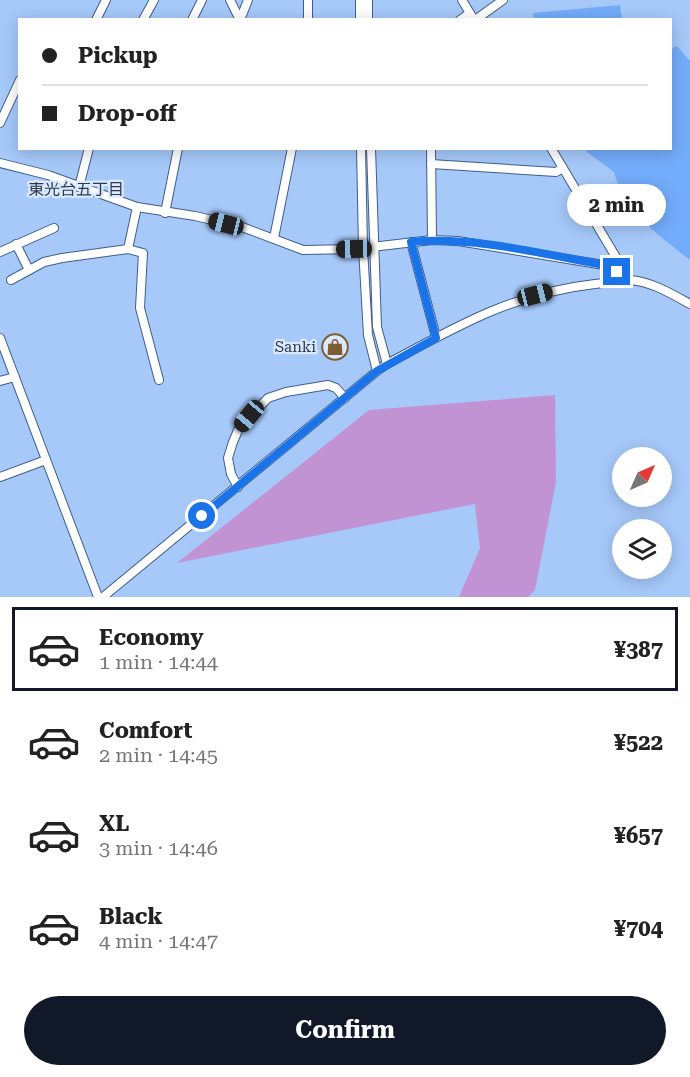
<!DOCTYPE html>
<meta charset="utf-8">
<style>
:root{--surface:#fff;--page:#f2f2f2;--text:#222;--muted:#767676;--line:#e0e0e0;--accent:#111827}
body{margin:0;font-family:"Roboto Serif","Noto Sans JP",serif;background:var(--page);color:var(--text);height:100vh;display:flex;flex-direction:column;font-size:22px;white-space:nowrap}
*{box-sizing:border-box;margin:0}
p{font-size:20px;color:var(--muted)}
.icon{flex:none;width:33px;height:33px;fill:none;stroke:currentColor;stroke-width:2;stroke-linecap:round;stroke-linejoin:round}
.map{position:relative;height:597px;overflow:hidden}
.drawer{display:flex;flex-direction:column;background:var(--surface);flex:1}
.drawer>*{flex:none}
.top-card{position:absolute;left:18px;top:18px;width:654px;height:132px;border-radius:0px;box-shadow:0 3px 15px #0003;display:grid;align-content:center;height:132px;padding:0 24px;background:var(--surface)}
.needle{width:39px;rotate:45deg}
.tools{position:absolute;left:612px;top:447px;display:grid;gap:12px}
.tools a{display:grid;place-items:center;width:60px;height:60px;border-radius:50%;background:var(--surface);box-shadow:0 3px 15px #0003;font-size:30px}
.end{position:absolute;width:27px;height:27px;margin:-14px;border:8px solid #1a73e8;background:#fff;box-shadow:0 0 0 3px #fff}
.from{border-radius:50%}
.bubble{position:absolute;height:42px;border-radius:21px;background:var(--surface);box-shadow:0 3px 15px #0003;font-size:20px;font-weight:700;line-height:42px;text-align:center}
.car{position:absolute;width:18px;height:36px;margin:-18px -9px;border-radius:8px;box-shadow:0 0 4px 2px #0007;background:linear-gradient(#222 24%,#8ab4d8 0 40%,#222 0 76%,#8ab4d8 0 86%,#222 0)}
.top-card b{display:flex;align-items:center;gap:21px;height:57px;font-size:22px}
.top-card b+b{border-top:2px solid var(--line)}
.top-card i{width:15px;height:15px;background:var(--text)}
ul{padding:10px 0 0;list-style:none}
li{display:flex;align-items:center;gap:18px;height:84px;margin:0 12px 9px;padding:0 12px;border:3px solid transparent;border-radius:0px}
li div{flex:1}
li b{display:block;font-size:22px}
li em{font-style:normal;font-weight:700}
li.on{border-color:var(--accent)}
li>.icon{width:54px;height:54px;stroke-width:1.5}
.action{display:flex;gap:12px;margin-top:auto;padding:12px 24px}
.action a{flex:1;height:69px;border-radius:36px;background:var(--accent);color:#fff;font-size:24px;font-weight:700;line-height:69px;text-align:center}
.map>svg:first-child{display:block}
</style>
<div class="map">
<svg width="690" height="597" viewBox="0 0 690 597">
<rect width="100%" height="100%" fill="#a6c9fa"/>
<path fill="#c293d3" d="M555 395 556 482 535 590 528 597H459L480 548 475 504 177 563 369 410Z"/>
<g fill="#73acfa">
<path d="M620 5 622 19H534L533 13Z"/>
<path d="M677 46 690 61V260C660 236 623 211 614 172L587 152 586 149 670 148 671 49Z"/>
</g>
<g fill="none" stroke-linecap="round" stroke-linejoin="round">
<g stroke="#3f5e88" stroke-width="10">
<g id="minor">
<path d="M230 0 240 20"/>
<path d="M308 0V20"/>
<path d="M360 0V20"/>
<path d="M368 0V20"/>
<path d="M462 0 474 20"/>
<path d="M96 20 106 0"/>
<path d="M143 20 154 0"/>
<path d="M192 20 202 0"/>
<path d="M240 20 248 0"/>
<path d="M460 20 470 13"/>
<path d="M475 20 503 0"/>
<path d="M0 123 20 80"/>
<path d="M361 148 363 248 368 335 377 371"/>
<path d="M371 148 377 327 387 364"/>
<path d="M431 148 432 240"/>
<path d="M551 148 629 279"/>
<path d="M0 163 48 175 137 207 195 216 242 227 303 250 354 249 432 240 458 241 604 265 629 280"/>
<path d="M431 164 556 172 563 168"/>
<path d="M79 187 89 148"/>
<path d="M165 213 178 148"/>
<path d="M274 238 292 148"/>
<path d="M411 242 436 337"/>
<path d="M16 244 29 270"/>
<path d="M128 249 137 207"/>
<path d="M0 252 54 228"/>
<path d="M11 280 44 262 62 258 128 249 143 253 140 308 159 380"/>
<path d="M0 338 98 597"/>
<path d="M0 381 15 377"/>
<path d="M0 477 46 460"/>
<path d="M238 487 231 474 228 458 233 442 239 428 268 398 286 392 328 385 336 388 345 398"/>
<path d="M103 597 377 371 387 364C457 326 514 293 595 284 606 283 620 279 631 280 652 282 672 294 690 304"/>
</g>
</g>
<use href="#minor" stroke="#fff" stroke-width="8"/>
</g>
<g fill="none" stroke-linecap="round" stroke-linejoin="round">
<path stroke="#1a73e8" stroke-width="8" d="M202 516 377 371 436 338 411 242C473 236 543 254 604 265L617 272"/>
</g>
<defs>
<g id="shop-ring" transform="scale(1.35)"><circle r="9.5" fill="#dae9fd" stroke="#7b5e32" stroke-width="1.5"/><path d="M-5-2.5h2.3a2.7 3.5 0 0 1 5.4 0H5L5.5 6h-11ZM-1.5-2.5h3a1.5 2.3 0 0 0-3 0Z" fill="#7b5e32"/></g>
</defs>
<g fill-rule="evenodd">
<use href="#shop-ring" x="335" y="347"/>
</g>
<g text-anchor="middle" dominant-baseline="central" stroke-width="4.5" stroke-linejoin="round" paint-order="stroke">
<g font-size="15" fill="#2c3a4e" stroke="#dae9fd" text-anchor="end">
<text x="316" y="347">Sanki</text>
</g>
<g font-size="16" fill="#2c3a4e" stroke="#dae9fd">
<text x="76" y="189">東光台五丁目</text>
</g>
</g>
</svg>
<div class="tools">
<a><svg class="needle" viewBox="-14 -14 28 28"><path d="M0-13l5 13h-10z" fill="#e53935"/><path d="M0 13l5-13h-10z" fill="#767676"/></svg></a>
<a><svg class="icon" aria-label="layers" viewBox="0 0 24 24"><path d="M12 4l9 5-9 5-9-5zM3 14l9 5 9-5"/></svg></a>
</div>
<i class="end from" style="left:202px;top:516px"></i>
<i class="end" style="left:617px;top:272px"></i>
<div class="bubble" style="left:567px;top:184px;width:99px">2 min</div>
<i class="car" style="left:226px;top:224px;rotate:284deg"></i>
<i class="car" style="left:354px;top:249px;rotate:269deg"></i>
<i class="car" style="left:535px;top:295px;rotate:76deg"></i>
<i class="car" style="left:249px;top:416px;rotate:220deg"></i>
<div class="top-card">
<b><i class="from"></i>Pickup</b>
<b><i></i>Drop-off</b>
</div>
</div>
<section class="drawer">
<ul>
<li class="on"><svg class="icon" aria-label="car" viewBox="0 0 24 24"><path d="M5 17H2v-5l4-1 3-4h7l3 4 3 1v5h-3M9 17h6M6 11h13"/><circle cx="7" cy="17" r="2"/><circle cx="17" cy="17" r="2"/></svg><div><b>Economy</b><p>1 min · 14:44</p></div><em>¥387</em></li>
<li><svg class="icon" aria-label="car" viewBox="0 0 24 24"><path d="M5 17H2v-5l4-1 3-4h7l3 4 3 1v5h-3M9 17h6M6 11h13"/><circle cx="7" cy="17" r="2"/><circle cx="17" cy="17" r="2"/></svg><div><b>Comfort</b><p>2 min · 14:45</p></div><em>¥522</em></li>
<li><svg class="icon" aria-label="car" viewBox="0 0 24 24"><path d="M5 17H2v-5l4-1 3-4h7l3 4 3 1v5h-3M9 17h6M6 11h13"/><circle cx="7" cy="17" r="2"/><circle cx="17" cy="17" r="2"/></svg><div><b>XL</b><p>3 min · 14:46</p></div><em>¥657</em></li>
<li><svg class="icon" aria-label="car" viewBox="0 0 24 24"><path d="M5 17H2v-5l4-1 3-4h7l3 4 3 1v5h-3M9 17h6M6 11h13"/><circle cx="7" cy="17" r="2"/><circle cx="17" cy="17" r="2"/></svg><div><b>Black</b><p>4 min · 14:47</p></div><em>¥704</em></li>
</ul>
<div class="action"><a>Confirm</a></div>
</section>
